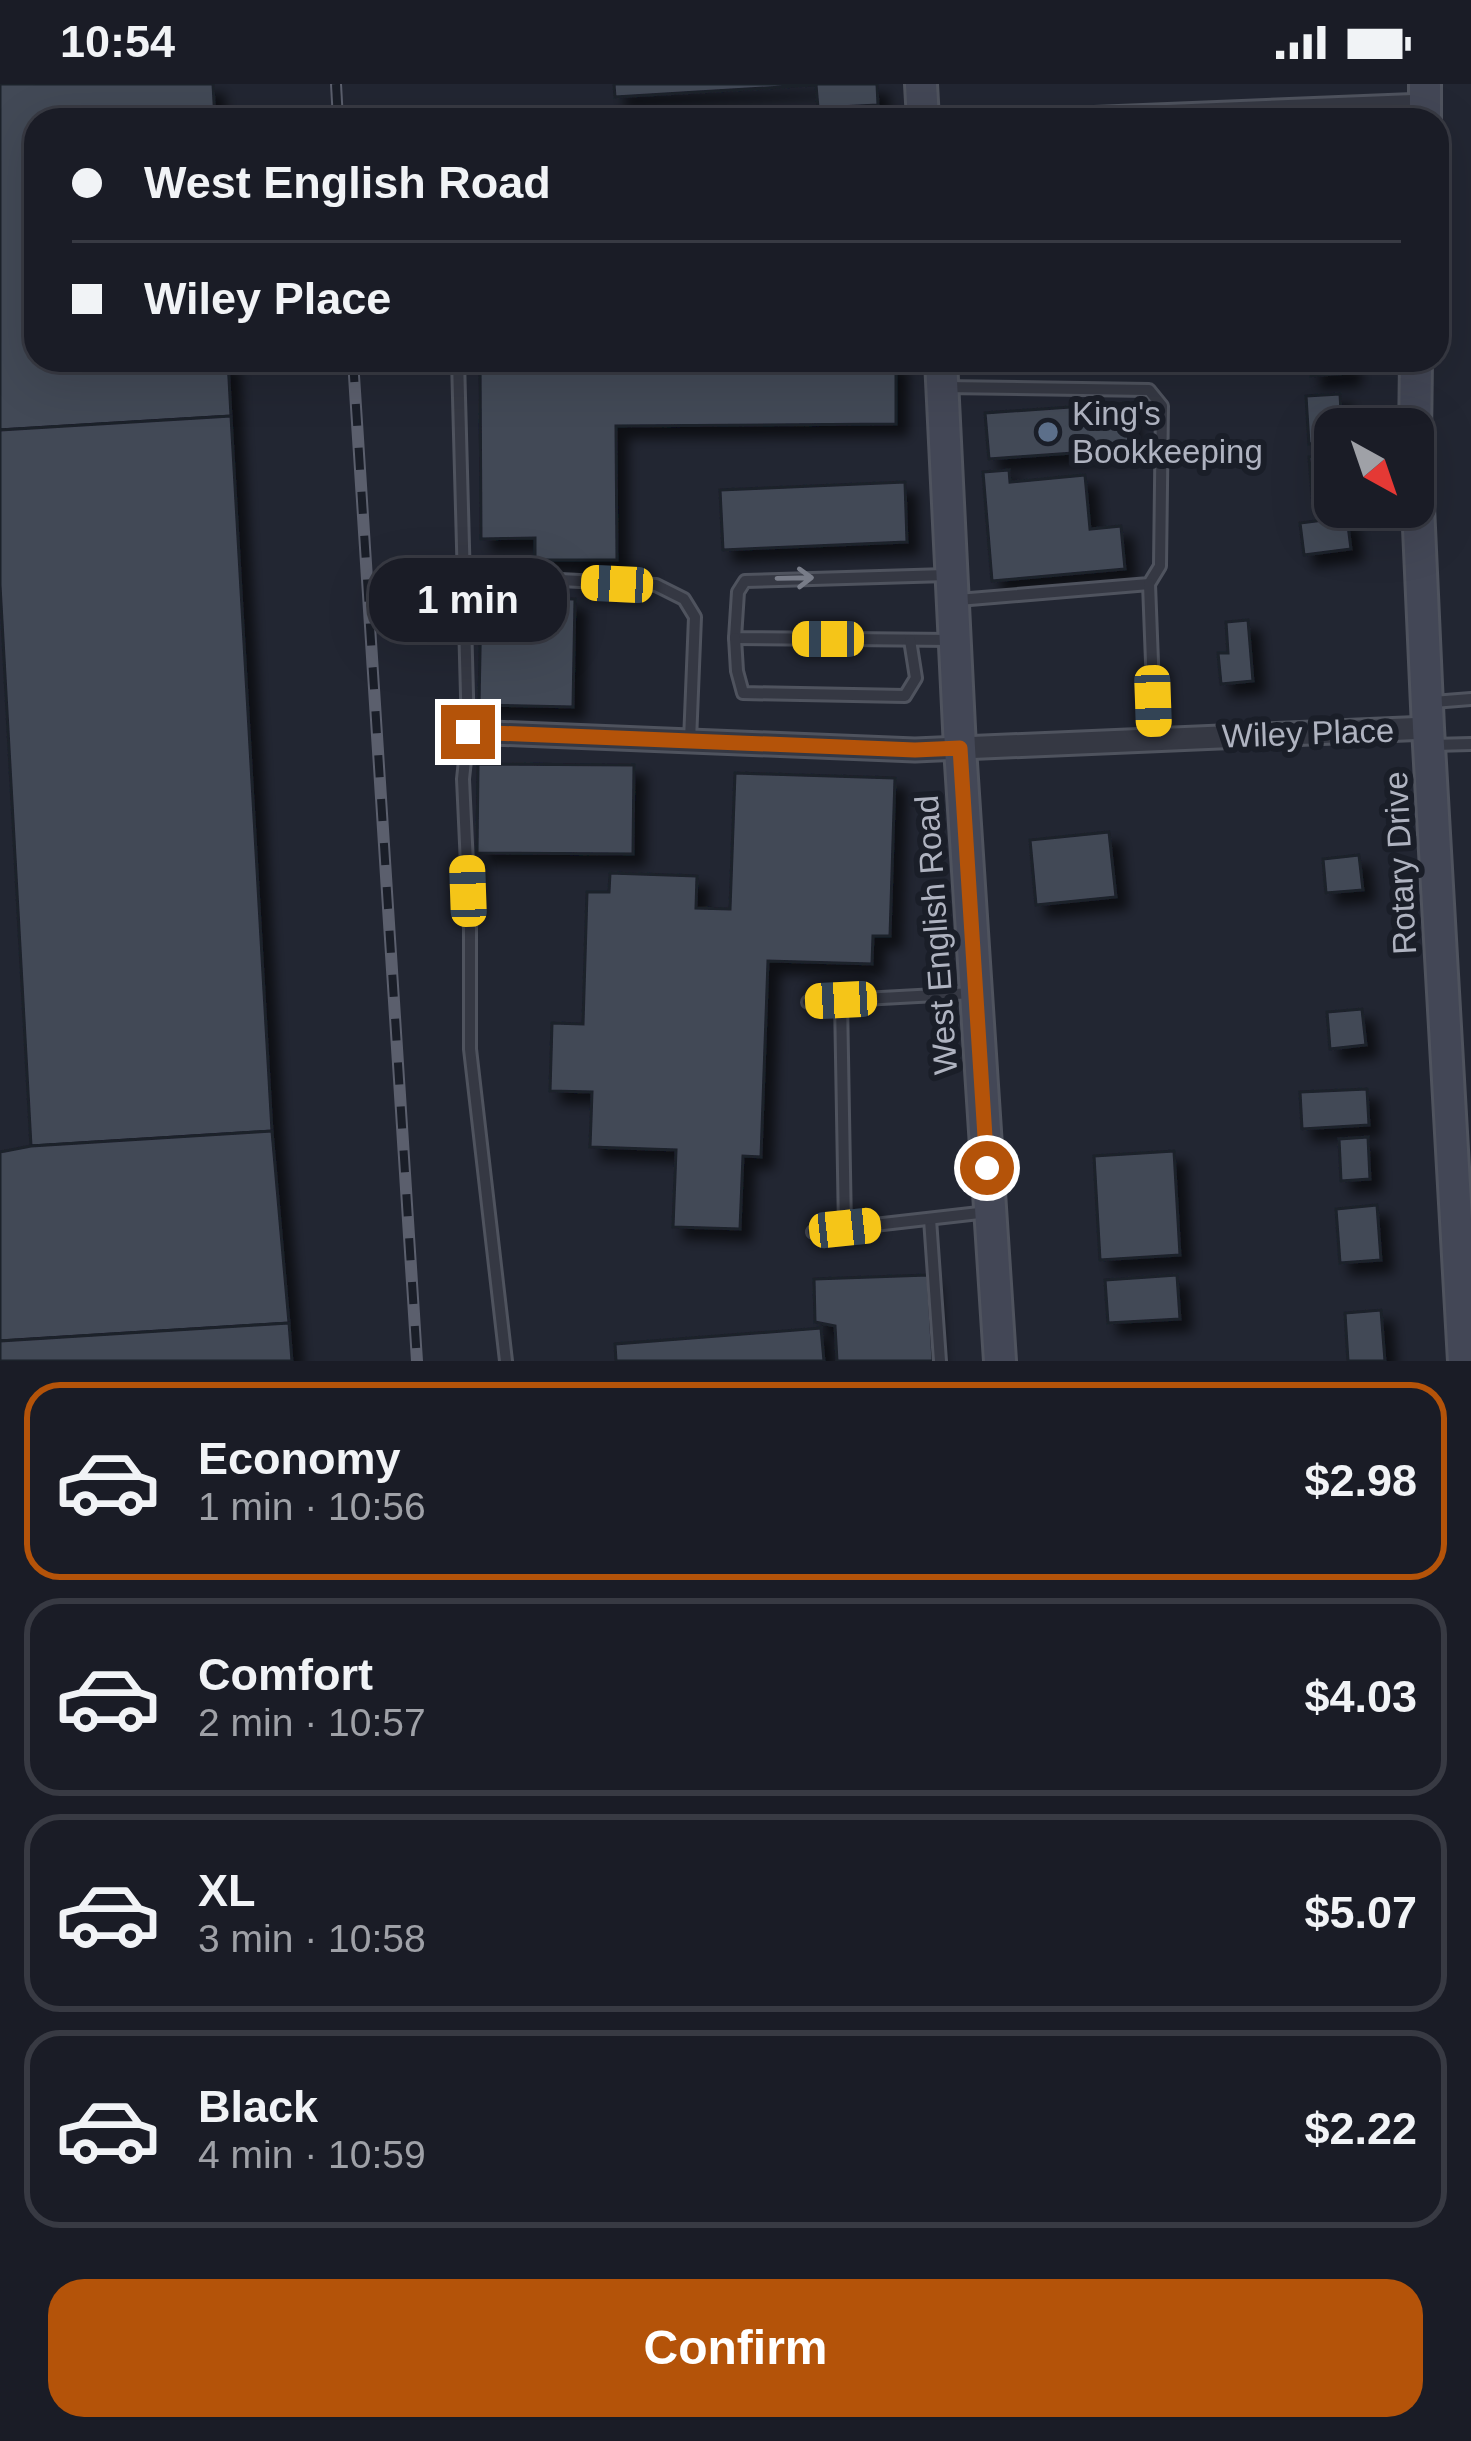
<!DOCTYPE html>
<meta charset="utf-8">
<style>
:root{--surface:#1a1c26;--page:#23252e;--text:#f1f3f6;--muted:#9fa1a7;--line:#383a43;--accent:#b45309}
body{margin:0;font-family:Helvetica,sans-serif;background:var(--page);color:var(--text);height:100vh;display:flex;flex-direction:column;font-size:45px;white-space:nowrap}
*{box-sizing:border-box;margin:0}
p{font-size:39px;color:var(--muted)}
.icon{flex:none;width:66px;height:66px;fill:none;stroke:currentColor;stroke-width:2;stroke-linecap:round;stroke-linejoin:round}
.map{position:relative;height:1277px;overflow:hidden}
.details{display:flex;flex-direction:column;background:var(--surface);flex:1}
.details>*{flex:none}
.top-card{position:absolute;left:24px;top:24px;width:1425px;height:264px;border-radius:36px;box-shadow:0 12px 48px #0002,0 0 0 3px var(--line);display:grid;align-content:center;height:264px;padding:0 48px;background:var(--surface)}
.needle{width:78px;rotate:140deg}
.buttons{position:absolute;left:1314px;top:324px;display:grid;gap:24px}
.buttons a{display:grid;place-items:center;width:120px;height:120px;border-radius:24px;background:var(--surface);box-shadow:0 12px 48px #0002,0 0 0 3px var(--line);font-size:60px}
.end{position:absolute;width:54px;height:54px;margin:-27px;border:15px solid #b45309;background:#fff;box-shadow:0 0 0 6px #fff}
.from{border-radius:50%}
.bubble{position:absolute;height:84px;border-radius:36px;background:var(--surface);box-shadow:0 12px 48px #0002,0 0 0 3px var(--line);font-size:39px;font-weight:600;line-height:84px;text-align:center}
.car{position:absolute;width:36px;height:72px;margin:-36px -18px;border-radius:15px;box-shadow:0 0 9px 3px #0007;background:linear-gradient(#f5c518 24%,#345 0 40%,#f5c518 0 76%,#345 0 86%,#f5c518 0)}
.top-card b{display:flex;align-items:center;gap:42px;height:114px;font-size:45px}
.top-card b+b{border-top:3px solid var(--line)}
.top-card i{width:30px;height:30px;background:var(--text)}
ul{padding:21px 0 0;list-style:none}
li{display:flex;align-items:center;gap:36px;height:198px;margin:0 24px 18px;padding:0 24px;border:6px solid var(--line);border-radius:36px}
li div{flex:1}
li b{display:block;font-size:45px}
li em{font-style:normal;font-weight:600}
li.selected{border-color:var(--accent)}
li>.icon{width:108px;height:108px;stroke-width:1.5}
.cta{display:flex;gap:24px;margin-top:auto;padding:24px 48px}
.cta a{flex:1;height:138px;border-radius:36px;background:var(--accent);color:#fff;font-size:48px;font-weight:600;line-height:138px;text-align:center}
.status{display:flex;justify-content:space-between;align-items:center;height:84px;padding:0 60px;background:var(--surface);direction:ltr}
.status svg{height:33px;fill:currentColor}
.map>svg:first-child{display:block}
</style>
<div class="status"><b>10:54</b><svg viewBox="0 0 49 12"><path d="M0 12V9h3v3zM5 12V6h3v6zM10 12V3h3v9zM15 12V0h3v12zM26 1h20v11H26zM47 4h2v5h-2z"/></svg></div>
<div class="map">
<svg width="1471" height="1277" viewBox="0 0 1471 1277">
<defs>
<filter id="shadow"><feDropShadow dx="11" dy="11" stdDeviation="6" flood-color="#0009"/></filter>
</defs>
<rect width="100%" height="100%" fill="#222632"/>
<g fill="#434857" stroke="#1c202a" stroke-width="3" filter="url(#shadow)">
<path d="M0 0H213L215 36H36V276H228L231 332 0 346Z"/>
<path d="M614 0H877L878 21 818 24 816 1 615 13Z"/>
<path d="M739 28V36H456L455 30Z"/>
<path d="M480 276H896V340L616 342 617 476H535V454L481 455Z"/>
<path d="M1310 276H1349V289L1311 292Z"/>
<path d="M1340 310 1342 345H1335V358L1309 360 1306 312Z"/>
<path d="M1127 319 1130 365 989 375 985 329Z"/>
<path d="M231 332 272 1047 31 1062 0 501V346Z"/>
<path d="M1335 370V419L1313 421 1309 373Z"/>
<path d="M1009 386 1010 398 1085 391 1090 445 1121 442 1125 485 992 497 983 388Z"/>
<path d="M905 398 907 458 723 466 720 406Z"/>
<path d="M1347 433 1351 465 1304 471 1300 439Z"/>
<path d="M481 513 575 515 573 623 479 621Z"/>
<path d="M1248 536 1253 597 1221 600 1218 569H1228L1226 538Z"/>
<path d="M478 680 634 681 633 770 477 769Z"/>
<path d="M735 689 895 694 890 852H873L872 880 768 877 761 1073 743 1072 740 1145 673 1143 676 1066 590 1063 592 1008 550 1007 552 939 583 940 587 808H609L610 789 697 792 696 824 730 825Z"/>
<path d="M1109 748 1116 813 1036 821 1030 756Z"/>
<path d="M1359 771 1363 806 1326 809 1323 775Z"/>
<path d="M1362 925 1366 961 1330 965 1327 928Z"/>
<path d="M1367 1005 1369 1041 1302 1045 1300 1008Z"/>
<path d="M272 1047 289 1239 0 1257V1068L31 1062Z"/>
<path d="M1368 1053 1370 1095 1341 1097 1339 1055Z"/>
<path d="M1174 1067 1180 1171 1100 1176 1094 1072Z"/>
<path d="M1377 1121 1381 1176 1340 1179 1336 1125Z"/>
<path d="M928 1191 933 1277H837L835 1242 815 1238 814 1195Z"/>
<path d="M1177 1191 1180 1235 1108 1239 1105 1196Z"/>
<path d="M1381 1226 1385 1277H1348L1345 1229Z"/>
<path d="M289 1239 292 1277H0V1257Z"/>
<path d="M821 1244 824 1277H616L615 1260Z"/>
</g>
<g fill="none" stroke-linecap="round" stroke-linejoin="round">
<g stroke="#4f535e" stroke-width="16">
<g id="lane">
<path d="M458 276 468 648 463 695 470 845V965L506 1277"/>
<path d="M944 303 1149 306 1162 322 1160 482 1149 500 958 516"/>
<path d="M463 491 656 501 684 515 695 533 690 657"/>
<path d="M947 491 745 497 738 508 735 554 953 556"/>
<path d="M1149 500 1155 656"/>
<path d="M735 554 737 587 743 609 905 612 916 594 910 556"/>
<path d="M1433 618 1471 615"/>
<path d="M1433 661 1471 660"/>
<path d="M841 916 845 1144"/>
<path d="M808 918 973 909"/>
<path d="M930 1135 940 1277"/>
<path d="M813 1148 988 1128"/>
</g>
</g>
<g stroke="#4f535e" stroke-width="27">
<g id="street">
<path d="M1057 36 1426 21"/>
<path d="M468 648 915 666 1428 644"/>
</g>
</g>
<g stroke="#4f535e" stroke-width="36">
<g id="secondary">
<path d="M921 0 923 36"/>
<path d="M1425 0V36"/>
<path d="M941 276 960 664 1000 1277"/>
<path d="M1416 276 1415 355 1428 644 1464 1277"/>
</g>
</g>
<use href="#lane" stroke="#353843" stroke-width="10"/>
<use href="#street" stroke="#353843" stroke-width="21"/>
<use href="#secondary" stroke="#434756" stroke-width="30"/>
<g stroke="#5b5f6d" stroke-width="12">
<g id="rail">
<path d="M336 0 338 36"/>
<path d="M353 276 417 1277"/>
</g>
</g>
<use href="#rail" stroke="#1a1e28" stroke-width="8" stroke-dasharray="22" stroke-linecap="butt"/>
</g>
<defs><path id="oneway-shaft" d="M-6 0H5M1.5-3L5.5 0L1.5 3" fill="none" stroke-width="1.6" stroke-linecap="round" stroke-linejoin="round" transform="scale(3)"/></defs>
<use stroke="#787c88" href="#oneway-shaft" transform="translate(795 494) rotate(-1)"/>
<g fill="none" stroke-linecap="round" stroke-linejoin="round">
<path stroke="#b45309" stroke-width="15" d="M468 648 915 666 960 664 987 1084"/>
</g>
<circle fill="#5c6f8a" stroke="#1a1e28" stroke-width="4.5" cx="1048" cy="348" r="12"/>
<g text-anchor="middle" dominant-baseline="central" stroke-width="12" stroke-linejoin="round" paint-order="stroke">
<g font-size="33" fill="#afb3c0" stroke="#1a1e28" text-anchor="start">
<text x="1072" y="329">King's<tspan x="1072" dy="38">Bookkeeping</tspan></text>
</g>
<g font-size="33" fill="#afb3c0" stroke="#1a1e28">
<text transform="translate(1308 649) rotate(-2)">Wiley Place</text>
<text transform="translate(1400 779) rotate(-93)">Rotary Drive</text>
<text transform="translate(936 851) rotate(-94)">West English Road</text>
</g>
</g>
</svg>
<div class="buttons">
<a><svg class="needle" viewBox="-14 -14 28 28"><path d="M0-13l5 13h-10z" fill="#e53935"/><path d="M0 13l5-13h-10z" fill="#9fa1a7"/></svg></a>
</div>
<i class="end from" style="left:987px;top:1084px"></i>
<i class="end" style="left:468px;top:648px"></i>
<div class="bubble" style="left:369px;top:474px;width:198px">1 min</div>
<i class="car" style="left:617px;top:500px;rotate:273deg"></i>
<i class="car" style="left:828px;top:555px;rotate:270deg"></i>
<i class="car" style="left:1153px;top:617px;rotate:178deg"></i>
<i class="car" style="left:468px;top:807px;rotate:358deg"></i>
<i class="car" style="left:841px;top:916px;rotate:267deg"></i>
<i class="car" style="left:845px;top:1144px;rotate:84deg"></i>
<div class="top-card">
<b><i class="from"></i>West English Road</b>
<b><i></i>Wiley Place</b>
</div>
</div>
<section class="details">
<ul>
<li class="selected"><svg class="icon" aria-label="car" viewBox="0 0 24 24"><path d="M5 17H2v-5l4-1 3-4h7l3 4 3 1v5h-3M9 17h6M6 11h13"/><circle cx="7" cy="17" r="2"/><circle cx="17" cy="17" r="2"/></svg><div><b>Economy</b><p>1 min · 10:56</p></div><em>$2.98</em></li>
<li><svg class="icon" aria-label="car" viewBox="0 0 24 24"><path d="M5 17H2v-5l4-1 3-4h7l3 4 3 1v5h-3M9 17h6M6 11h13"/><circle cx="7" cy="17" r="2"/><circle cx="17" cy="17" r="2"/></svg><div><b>Comfort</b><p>2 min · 10:57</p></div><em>$4.03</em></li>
<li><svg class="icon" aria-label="car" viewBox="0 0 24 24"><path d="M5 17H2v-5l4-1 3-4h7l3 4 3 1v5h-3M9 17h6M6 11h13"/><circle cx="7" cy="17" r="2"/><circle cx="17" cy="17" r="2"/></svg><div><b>XL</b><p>3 min · 10:58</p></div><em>$5.07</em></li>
<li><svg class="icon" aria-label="car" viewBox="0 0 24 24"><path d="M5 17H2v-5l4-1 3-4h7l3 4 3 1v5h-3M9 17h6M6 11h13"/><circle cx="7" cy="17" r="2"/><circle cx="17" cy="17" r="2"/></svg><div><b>Black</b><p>4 min · 10:59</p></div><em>$2.22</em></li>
</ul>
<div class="cta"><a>Confirm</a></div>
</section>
